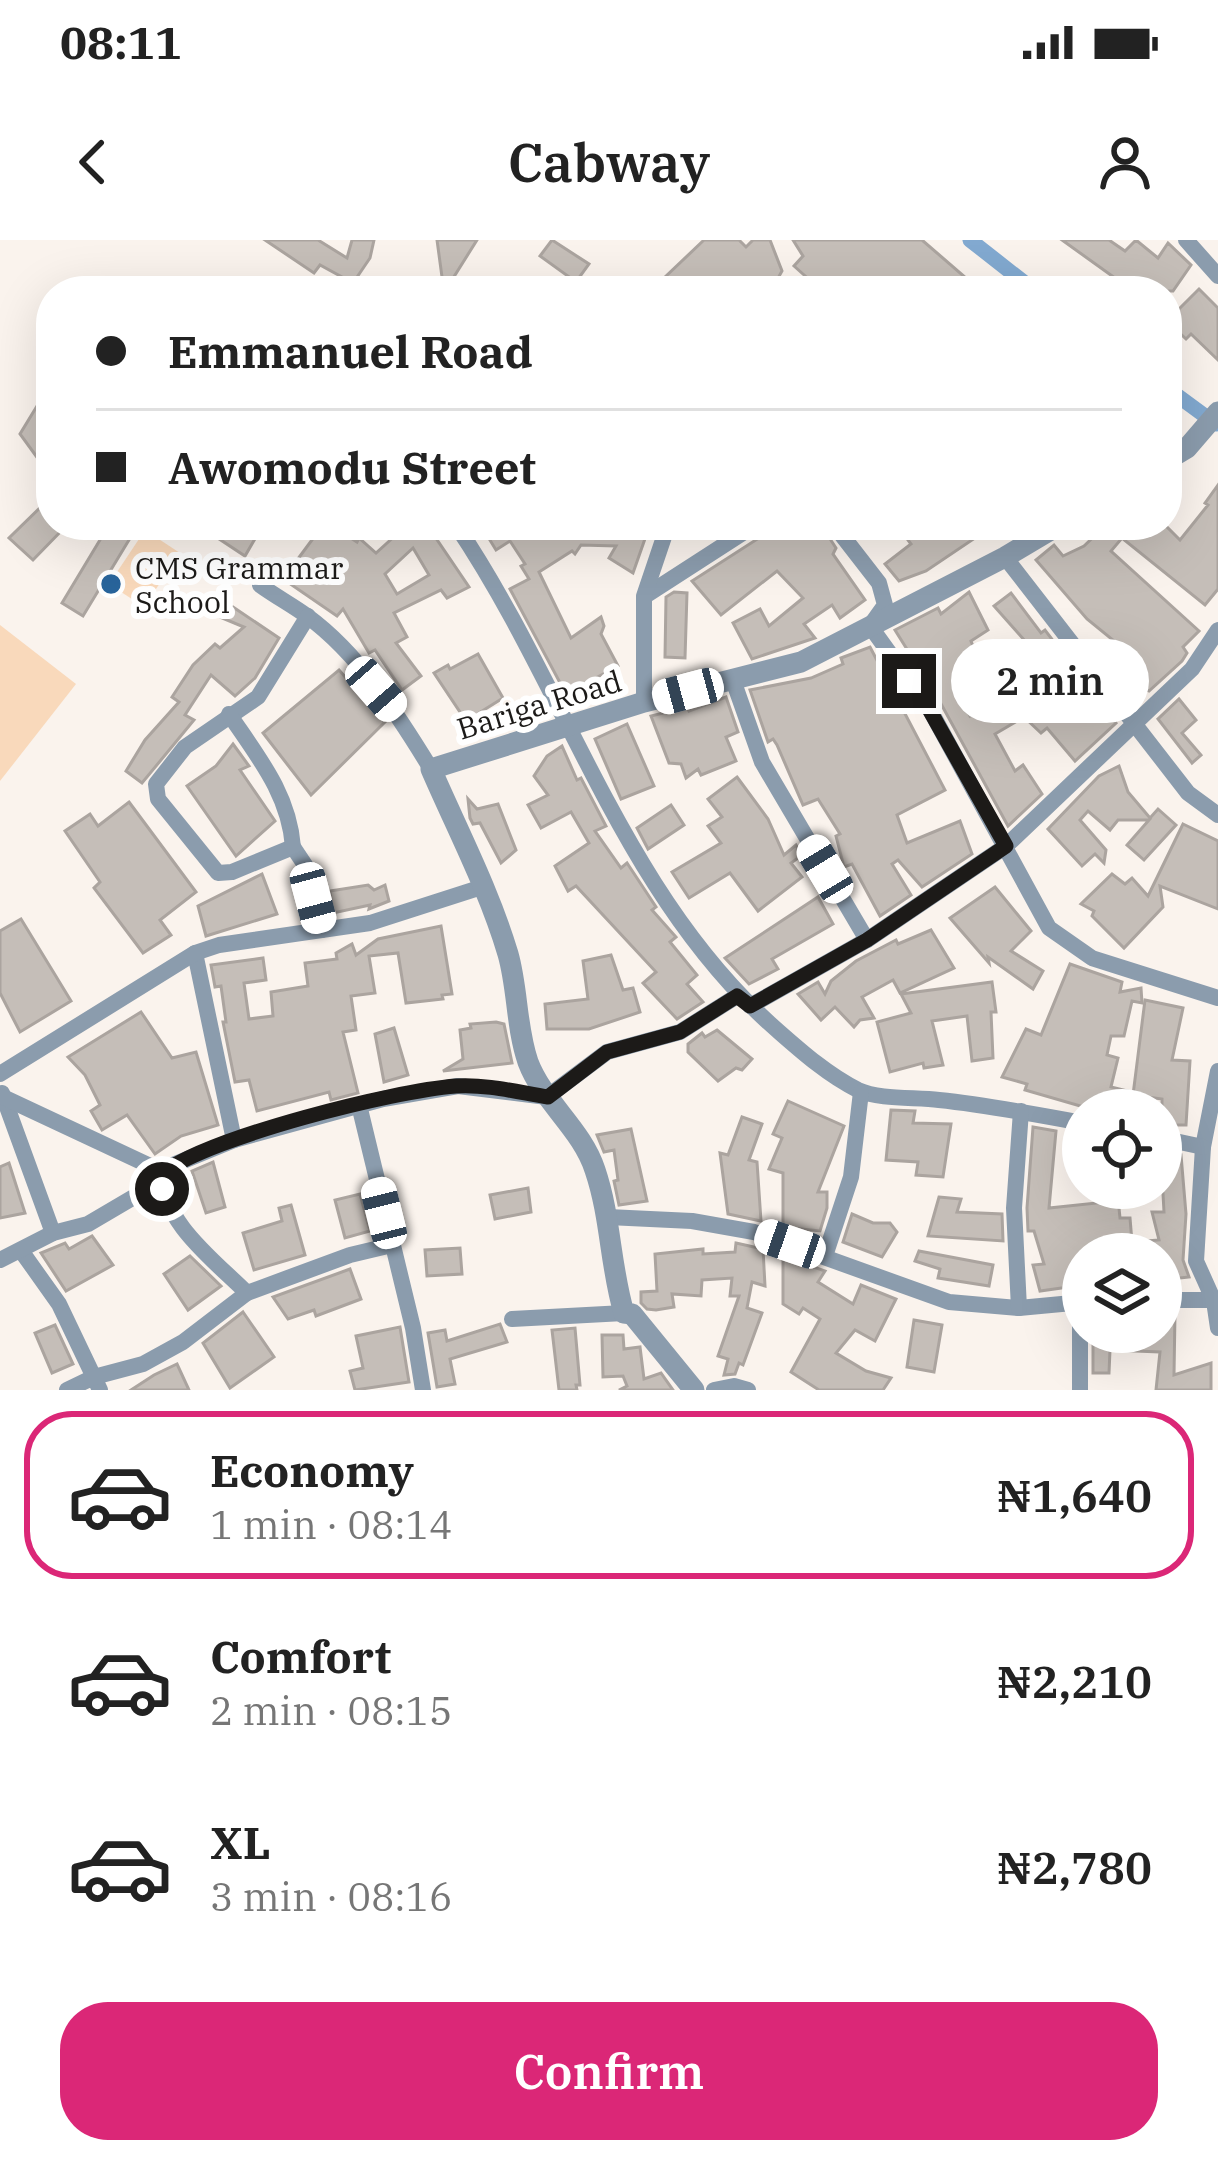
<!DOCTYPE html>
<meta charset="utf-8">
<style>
:root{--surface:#fff;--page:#f2f2f2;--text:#222;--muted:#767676;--line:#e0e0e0;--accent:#db2777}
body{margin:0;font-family:"IBM Plex Serif",serif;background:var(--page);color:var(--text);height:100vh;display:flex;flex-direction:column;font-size:45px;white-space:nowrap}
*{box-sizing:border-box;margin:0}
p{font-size:39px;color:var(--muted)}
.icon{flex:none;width:66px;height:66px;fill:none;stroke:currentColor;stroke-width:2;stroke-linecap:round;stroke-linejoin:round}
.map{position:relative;height:1150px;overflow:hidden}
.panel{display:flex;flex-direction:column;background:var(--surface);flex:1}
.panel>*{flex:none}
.hud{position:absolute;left:36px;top:36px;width:1146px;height:264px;border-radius:48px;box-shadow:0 12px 48px #0002;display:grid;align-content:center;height:264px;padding:0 60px;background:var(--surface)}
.tools{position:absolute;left:1062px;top:849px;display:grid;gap:24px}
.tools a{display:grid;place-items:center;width:120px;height:120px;border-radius:50%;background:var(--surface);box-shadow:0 12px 48px #0002;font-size:60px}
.end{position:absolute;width:54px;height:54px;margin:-27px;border:15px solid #1c1a18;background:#fff;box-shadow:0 0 0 6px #fff}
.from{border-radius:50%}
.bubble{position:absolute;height:84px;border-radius:42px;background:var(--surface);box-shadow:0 12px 48px #0002;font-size:39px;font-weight:600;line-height:84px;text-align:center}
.car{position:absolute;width:36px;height:72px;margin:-36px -18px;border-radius:15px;box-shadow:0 0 9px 3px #0007;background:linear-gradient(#fff 24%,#345 0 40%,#fff 0 76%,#345 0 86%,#fff 0)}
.hud b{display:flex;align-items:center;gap:42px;height:114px;font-size:45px}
.hud b+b{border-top:3px solid var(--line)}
.hud i{width:30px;height:30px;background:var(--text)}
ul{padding:21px 0 0;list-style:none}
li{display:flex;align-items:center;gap:36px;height:168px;margin:0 24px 18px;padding:0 36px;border:6px solid transparent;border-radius:48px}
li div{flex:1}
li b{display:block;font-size:45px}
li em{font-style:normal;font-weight:600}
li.on{border-color:var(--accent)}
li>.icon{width:108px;height:108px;stroke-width:1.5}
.action{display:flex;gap:24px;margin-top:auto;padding:24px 60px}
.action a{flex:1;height:138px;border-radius:48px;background:var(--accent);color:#fff;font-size:48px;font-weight:600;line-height:138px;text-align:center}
.status{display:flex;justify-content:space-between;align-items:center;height:84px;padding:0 60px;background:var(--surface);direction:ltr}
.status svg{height:33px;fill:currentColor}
header{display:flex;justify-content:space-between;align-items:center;height:156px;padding:0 60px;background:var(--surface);font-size:54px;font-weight:600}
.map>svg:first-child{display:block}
</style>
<div class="status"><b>08:11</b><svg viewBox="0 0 49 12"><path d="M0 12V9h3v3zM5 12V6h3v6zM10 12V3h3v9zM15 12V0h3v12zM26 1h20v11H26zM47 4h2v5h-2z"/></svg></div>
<header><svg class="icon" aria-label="back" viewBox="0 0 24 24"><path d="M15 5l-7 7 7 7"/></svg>Cabway<svg class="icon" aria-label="person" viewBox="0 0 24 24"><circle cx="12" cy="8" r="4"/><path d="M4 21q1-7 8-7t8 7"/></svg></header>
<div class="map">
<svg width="1218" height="1150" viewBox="0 0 1218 1150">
<rect width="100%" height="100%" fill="#faf3ed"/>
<g fill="#f9d9bb">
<path d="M145 290 180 313 144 367 109 344Z"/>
<path d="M0 385 76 444 0 541Z"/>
</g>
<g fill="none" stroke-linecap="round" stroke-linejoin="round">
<g stroke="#82a9d0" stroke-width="15">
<path d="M970 0 1035 51"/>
<path d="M1167 148 1216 184"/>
</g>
</g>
<g fill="#c5beb8" stroke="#aba49f" stroke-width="3" fill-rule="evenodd">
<path d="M265 0H318L347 18 352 0H374L370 18 353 43 320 25 314 33Z"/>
<path d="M437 0H477L450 43 442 37Z"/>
<path d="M552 0 589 24 576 42 540 16Z"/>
<path d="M704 0H739L746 7 753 0H770L782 31 771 51H677L664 38Z"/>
<path d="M793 0H922L981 51H822L794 26 803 16Z"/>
<path d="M1062 0H1109L1125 11 1136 0 1158 18 1168 3 1191 25 1173 51H1133Z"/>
<path d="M1199 49 1218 68V120L1191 94 1186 99 1167 81Z"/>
<path d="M51 143V227L39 220 20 194Z"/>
<path d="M1218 245V349L1205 365 1122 298 1111 311 1199 391 1183 407 1187 413 1182 421 1149 451 1137 446 1112 414 1124 409 1087 379 1036 320 1054 305 1063 316 1084 306 1106 285H1165L1180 300 1208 265 1205 263Z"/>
<path d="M51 257V285H67L33 320 9 298Z"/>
<path d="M109 285H127L135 290 83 376 62 363Z"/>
<path d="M198 285H263L245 316Z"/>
<path d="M323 285H331L357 302 359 298 376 313 407 285H427L469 347 447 358 441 350 394 373 407 397 396 403 421 436 402 450 375 410 369 413 343 369 337 376 283 339ZM413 308 429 335 397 354 385 334Z"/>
<path d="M496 285H636L647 293 633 333 609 318 616 306 581 305 575 314 572 311 539 332 571 398 601 377 604 386 601 394 618 426 566 454 510 349 529 339 521 326 525 324 510 301 496 310 485 292Z"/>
<path d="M768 285H821L836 308 833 314 865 360 840 378 832 365 804 384 815 398 752 419 733 383 760 369 769 386 803 358 777 331 721 375 692 341 762 296Z"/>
<path d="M897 285H965L975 298 926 331 899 341 885 324 911 304Z"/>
<path d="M674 352 687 353 685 418 665 417 666 357Z"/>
<path d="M969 352 988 390 971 401 981 427 1026 402 994 366 1011 353 1041 393 1045 390 1116 483 1075 521 1047 488 1041 493 1024 477 995 494 1015 531 1023 525 1042 554 1008 586 940 462 895 390 938 368 941 374ZM999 432 1011 452 970 476 957 448Z"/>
<path d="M233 367 279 398 255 438 235 456 211 435 185 475 194 480 142 543 126 531 145 500 179 462 172 457 193 425 215 404 220 408 244 387 222 378Z"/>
<path d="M870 407 945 550 897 575 907 603 960 581 972 614 922 647 898 620 892 624 911 655 880 676 852 624 844 627 836 596 840 594 818 559 803 565 777 505 773 499 768 502 750 450 811 438 843 424 841 418Z"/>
<path d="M478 414 503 458 479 473 482 478 470 487 434 433 448 425 450 429Z"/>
<path d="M339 430 385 482 311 555 263 493Z"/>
<path d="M726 457 738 492 726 497 736 521 701 535 698 529 686 538 681 524 669 523 651 476 687 467 689 471Z"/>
<path d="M1179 459 1196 480 1182 493 1201 515 1192 523 1158 479Z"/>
<path d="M627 484 654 546 621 559 595 499Z"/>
<path d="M233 504 249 526 240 530 275 581 236 616 187 546 216 526Z"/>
<path d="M562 506 577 540 581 538 606 586 595 591 621 628 627 623 631 629 656 667 652 670 676 697 670 702 697 735 687 744 703 762 677 779 643 743 656 732 576 646 568 651 555 626 589 603 571 572 541 588 528 565 548 555 534 536 547 516Z"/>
<path d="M1119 526 1128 552 1150 578 1158 569 1176 585 1144 620 1127 605 1149 580H1118L1110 590 1088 571 1080 580 1106 610 1104 623 1095 614 1082 626 1048 589 1099 536Z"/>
<path d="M737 537 768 579 784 615 796 605 802 615 791 623 802 637 758 671 730 633 689 658 672 632 721 603 708 586 722 577 708 559Z"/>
<path d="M468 559 477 569 498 564 516 610 501 623 480 583 473 584 470 578Z"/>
<path d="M129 562 196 652 160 680 171 695 143 713 94 648 100 642 65 591 90 574 98 586Z"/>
<path d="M671 565 684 585 648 609 637 588Z"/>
<path d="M1183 584 1218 601V669L1160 646 1163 667 1124 708 1092 676 1094 671 1081 664 1112 634 1125 644 1132 638 1148 656Z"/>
<path d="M262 634 277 674 206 696 198 666Z"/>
<path d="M368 645 374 650 385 645 389 661 369 669 370 665 333 673 330 651Z"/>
<path d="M995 647 1031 691 1011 711 1043 731 1033 749 988 717 989 723 950 678Z"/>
<path d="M818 657 833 684 772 719 778 729 749 744 725 718Z"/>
<path d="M21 679 71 761 20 792 0 753V691Z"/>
<path d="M441 686 452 754 442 755 443 759 406 763 398 713 369 716 375 753 351 756 356 790 343 792 358 853 331 860 329 852 257 871 249 840 235 842 223 782H226L221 746 215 747 211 725 263 718 266 740 244 743 249 779 273 776 271 752 308 746 305 723 337 719 336 713 352 704 356 715 378 699Z"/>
<path d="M931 690 954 728 900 753 893 740 862 757 874 778 860 780 854 787 835 767 821 780 798 754 818 742 825 754 831 741 856 721 896 700 898 704Z"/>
<path d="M611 715 623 750 633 748 640 772 589 789H547L545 764 588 759 583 721Z"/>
<path d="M1070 724 1122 742 1120 752 1141 748 1142 763 1132 761 1124 796H1111L1107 815 1118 818 1111 847 1132 852 1128 870H1094L1025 850 1027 844 1002 837 1026 789 1041 795Z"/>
<path d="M992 742 996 772H991L993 818 972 821 967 776 932 781 943 825 924 828 923 823 890 832 877 782 911 773 901 754Z"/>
<path d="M1145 760 1183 768 1172 820 1190 821 1186 885H1162V859L1133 855Z"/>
<path d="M141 772 172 818 196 812 218 885 181 896 155 914 127 875 102 890 91 871 100 865 85 835 68 817Z"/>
<path d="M496 782 504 784 512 823 443 831 463 819 460 790 471 788 470 784Z"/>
<path d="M394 788 408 835 384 842 375 794Z"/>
<path d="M717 790 752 819 742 830 736 828 718 841 688 812V804L702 793 705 797Z"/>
<path d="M788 861 844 886 818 952H827V968L820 991 783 987V933L769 929 782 898 773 894Z"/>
<path d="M891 870 915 871 913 883 951 884 943 937 916 935 918 922 886 920Z"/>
<path d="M742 877 762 884 749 920 757 922 761 981 728 974 720 913 728 915Z"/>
<path d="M1033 887 1056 891 1049 968 1097 963 1096 948H1117L1120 978H1130L1132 1002 1159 1000 1152 972H1164L1161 917 1181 915 1186 974 1183 1020 1189 1037 1161 1040V1014H1083V1045L1040 1051 1033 1025 1044 1024 1034 991H1028L1027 968Z"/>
<path d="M631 889 647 961 619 965 614 941 618 940 614 910 604 912 597 895Z"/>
<path d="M213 922 225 967 206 973 192 931Z"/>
<path d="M9 923 25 973 0 978V927Z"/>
<path d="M528 948 531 972 495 979 490 955Z"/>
<path d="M360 954 370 991 345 998 335 960Z"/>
<path d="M939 957 961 959 957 972 1002 974 1003 1001 928 996Z"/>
<path d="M291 965 305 1015 254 1030 243 993 282 981 279 968Z"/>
<path d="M852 974 873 983H890L897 992 882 1017 843 1002Z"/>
<path d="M92 996 113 1025 66 1051 41 1013 65 1003 69 1009Z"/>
<path d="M736 1003 763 1009 765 1046 752 1042 747 1068 762 1073 743 1125 739 1123 735 1134 724 1135 728 1119 718 1116 739 1056H730L732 1038 702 1040 701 1056 672 1054 674 1067 656 1070 647 1069 641 1063V1052L657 1051 655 1014 703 1009V1014L735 1012Z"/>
<path d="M460 1008 462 1034 427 1036 425 1010Z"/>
<path d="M919 1011 993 1025 989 1046 938 1038 940 1029 915 1021Z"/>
<path d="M190 1016 221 1046 188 1070 164 1034Z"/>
<path d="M783 1016 825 1031 818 1042 853 1064 861 1045 896 1059 875 1101 855 1090 836 1113 866 1131 891 1138 883 1150H819L791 1132 820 1079 803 1068 799 1074 783 1064Z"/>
<path d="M350 1029 361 1059 316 1076 314 1070 288 1079 273 1057Z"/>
<path d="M243 1072 274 1117 230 1148 203 1103Z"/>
<path d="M1175 1073 1174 1135 1211 1123V1150H1156L1160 1112 1110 1110 1109 1133H1093V1092H1161V1074Z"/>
<path d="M914 1080 942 1085 934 1132 907 1127Z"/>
<path d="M500 1084 507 1102 450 1119 455 1144 437 1147 428 1093 445 1090 447 1101Z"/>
<path d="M55 1085 73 1124 52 1133 35 1093Z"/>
<path d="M400 1087 409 1142 355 1150 350 1131 363 1128 356 1096Z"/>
<path d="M575 1088 580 1145H576L577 1150H559L552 1090Z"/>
<path d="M602 1095H623L624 1109 640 1107 644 1139 661 1133 673 1150H619L627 1146 623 1136 603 1137Z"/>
<path d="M177 1124 189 1150H131L154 1135Z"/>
</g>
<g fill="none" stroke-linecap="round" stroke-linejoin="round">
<g stroke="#8b9cad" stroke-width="16">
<path d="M1186 0 1218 36"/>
<path d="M456 285C568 451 623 656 777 790 802 812 828 835 858 850 880 860 915 857 939 860 987 865 1035 874 1083 883"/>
<path d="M834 285 879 343 885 365 870 386 929 468 1049 688 1092 718 1218 758"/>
<path d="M1019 285 1032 301"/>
<path d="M1005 317 1188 553 1218 575"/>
<path d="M260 345C275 356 292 365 307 376 359 414 398 475 431 529"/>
<path d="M645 356 755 285"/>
<path d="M308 376 258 457 185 507 156 544 158 559 218 633 232 632 293 607 305 625 322 690"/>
<path d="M733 440 762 522 867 700"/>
<path d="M644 462V356L668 285"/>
<path d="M229 474C258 517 289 554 293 607"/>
<path d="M195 713 234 900"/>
<path d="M750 766 867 700 1006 606 1192 429 1218 390"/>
<path d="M1218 831 1203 907 1196 1021 1214 1061 1218 1088"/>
<path d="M0 834 195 713 219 705 370 683 482 647"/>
<path d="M2 853 53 993"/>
<path d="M3 857 163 932C159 980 215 1021 247 1053"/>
<path d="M359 865 413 1088 423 1150"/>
<path d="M1161 898 1203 907"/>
<path d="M608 977 692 981 754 992 949 1062 1019 1068 1083 1062"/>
<path d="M22 1012 59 1064 100 1150"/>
<path d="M825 1016 851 937 861 852"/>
<path d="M0 1020 53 993 88 984 139 954 173 925 234 900 383 859 458 846 547 857 607 812 680 792 737 756"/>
<path d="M1161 1060H1218"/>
<path d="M1080 1062V1150"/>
<path d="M1019 1068 1014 968 1021 871"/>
<path d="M512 1079 624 1073"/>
<path d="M67 1150 94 1137 143 1124 183 1102 247 1053 350 1015 392 1005"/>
<path d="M714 1150 734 1146 748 1150"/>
</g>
<g stroke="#8b9cad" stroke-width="21">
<path d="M1167 220 1187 208 1218 172"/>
<path d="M694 1150 632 1074 624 1073C610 1026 611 977 595 930 582 889 543 862 528 822 516 787 518 749 508 714 489 650 457 589 431 529L644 462 801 422 1005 317 1059 285"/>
</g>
</g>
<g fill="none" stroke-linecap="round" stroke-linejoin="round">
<path stroke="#1c1a18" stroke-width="15" d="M162 949 164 932C214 896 392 851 456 846 486 844 517 852 548 857L607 812 680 792 737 756 750 766 867 700 1006 606 929 469 909 441"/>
</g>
<circle fill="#28649b" stroke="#fff" stroke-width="4.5" cx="111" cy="344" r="12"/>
<g text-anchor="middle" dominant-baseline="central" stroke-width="12" stroke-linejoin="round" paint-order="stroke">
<g font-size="30" fill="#1c1a18" stroke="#fff" text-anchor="start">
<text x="135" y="327">CMS Grammar<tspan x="135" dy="34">School</tspan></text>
</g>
<g font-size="30" fill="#1c1a18" stroke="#fff">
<text transform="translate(539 464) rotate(-17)">Bariga Road</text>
</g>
</g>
</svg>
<div class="tools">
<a><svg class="icon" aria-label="locate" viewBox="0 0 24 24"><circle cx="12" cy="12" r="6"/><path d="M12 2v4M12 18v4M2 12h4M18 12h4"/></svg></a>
<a><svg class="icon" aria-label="layers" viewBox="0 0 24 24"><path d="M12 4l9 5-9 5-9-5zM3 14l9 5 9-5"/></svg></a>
</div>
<i class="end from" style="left:162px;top:949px"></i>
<i class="end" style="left:909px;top:441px"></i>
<div class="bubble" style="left:951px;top:399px;width:198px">2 min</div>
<i class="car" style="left:376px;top:449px;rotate:139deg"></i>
<i class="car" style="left:688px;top:451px;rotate:255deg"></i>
<i class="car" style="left:825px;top:629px;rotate:329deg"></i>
<i class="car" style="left:313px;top:658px;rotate:165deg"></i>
<i class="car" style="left:384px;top:973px;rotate:346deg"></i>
<i class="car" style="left:790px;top:1004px;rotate:289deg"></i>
<div class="hud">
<b><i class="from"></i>Emmanuel Road</b>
<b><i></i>Awomodu Street</b>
</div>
</div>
<section class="panel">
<ul>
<li class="on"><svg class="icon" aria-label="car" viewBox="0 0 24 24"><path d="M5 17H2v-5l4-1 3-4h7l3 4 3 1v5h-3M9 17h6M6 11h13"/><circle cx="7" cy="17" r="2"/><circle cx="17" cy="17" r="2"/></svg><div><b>Economy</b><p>1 min · 08:14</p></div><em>₦1,640</em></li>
<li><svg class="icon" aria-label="car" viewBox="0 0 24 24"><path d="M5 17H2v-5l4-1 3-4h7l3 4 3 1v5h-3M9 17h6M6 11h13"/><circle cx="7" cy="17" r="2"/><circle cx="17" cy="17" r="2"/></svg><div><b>Comfort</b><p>2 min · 08:15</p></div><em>₦2,210</em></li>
<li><svg class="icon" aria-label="car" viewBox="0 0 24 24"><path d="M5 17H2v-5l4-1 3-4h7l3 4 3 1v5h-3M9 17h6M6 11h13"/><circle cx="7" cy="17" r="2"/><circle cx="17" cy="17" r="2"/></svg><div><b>XL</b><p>3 min · 08:16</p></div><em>₦2,780</em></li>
</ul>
<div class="action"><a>Confirm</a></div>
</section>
